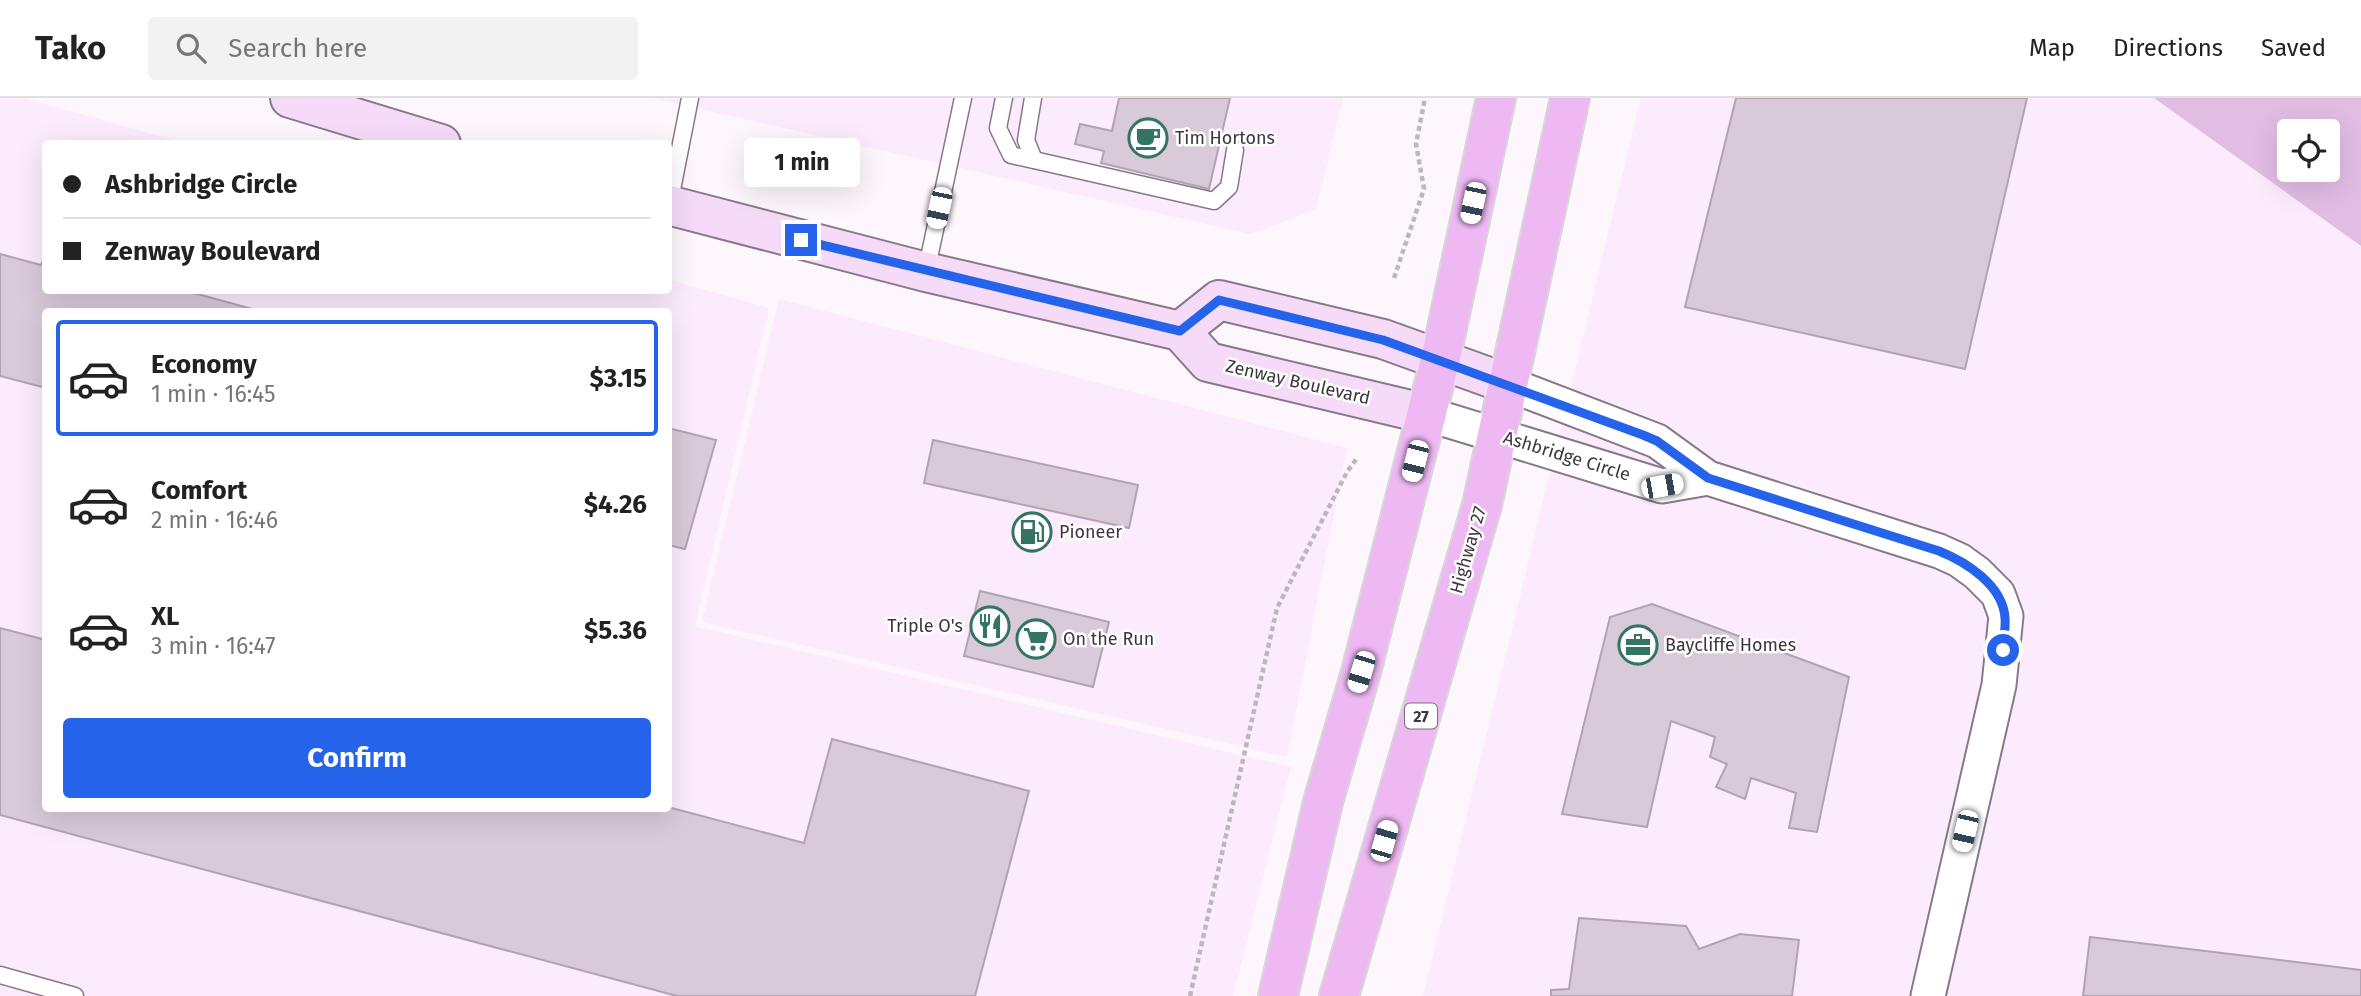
<!DOCTYPE html>
<meta charset="utf-8">
<style>
:root{--surface:#fff;--page:#f2f2f2;--text:#222;--muted:#767676;--line:#e0e0e0;--accent:#2563eb}
body{margin:0;font-family:"Fira Sans",sans-serif;background:var(--page);color:var(--text);height:100vh;display:flex;flex-direction:column;font-size:26px;white-space:nowrap}
*{box-sizing:border-box;margin:0}
p{font-size:23px;color:var(--muted)}
.icon{flex:none;width:38px;height:38px;fill:none;stroke:currentColor;stroke-width:2;stroke-linecap:round;stroke-linejoin:round}
.map{position:relative;flex:1;overflow:hidden}
.panel{position:absolute;left:42px;top:210px;width:630px;height:504px;display:flex;flex-direction:column;background:var(--surface);border-radius:7px;box-shadow:0 7px 28px #0002}
.panel>*{flex:none}
.guide{position:absolute;left:42px;top:42px;width:630px;height:154px;border-radius:7px;box-shadow:0 7px 28px #0002;display:grid;align-content:center;height:154px;padding:0 21px;background:var(--surface)}
.tools{position:absolute;left:2277px;top:21px;display:grid;gap:14px}
.tools a{display:grid;place-items:center;width:63px;height:63px;border-radius:7px;background:var(--surface);box-shadow:0 7px 28px #0002;font-size:35px}
.end{position:absolute;width:32px;height:32px;margin:-16px;border:9px solid #2563eb;background:#fff;box-shadow:0 0 0 4px #fff}
.from{border-radius:50%}
.bubble{position:absolute;height:49px;border-radius:7px;background:var(--surface);box-shadow:0 7px 28px #0002;font-size:23px;font-weight:700;line-height:49px;text-align:center}
.car{position:absolute;width:21px;height:42px;margin:-21px -10px;border-radius:9px;box-shadow:0 0 5px 2px #0007;background:linear-gradient(#fff 24%,#345 0 40%,#fff 0 76%,#345 0 86%,#fff 0)}
.guide b{display:flex;align-items:center;gap:24px;height:66px;font-size:26px}
.guide b+b{border-top:2px solid var(--line)}
.guide i{width:18px;height:18px;background:var(--text)}
ul{padding:12px 0 0;list-style:none}
li{display:flex;align-items:center;gap:21px;height:116px;margin:0 14px 10px;padding:0 7px;border:4px solid transparent;border-radius:7px}
li div{flex:1}
li b{display:block;font-size:26px}
li em{font-style:normal;font-weight:700}
li.current{border-color:var(--accent)}
li>.icon{width:63px;height:63px;stroke-width:1.5}
.cta{display:flex;gap:14px;margin-top:auto;padding:14px 21px}
.cta a{flex:1;height:80px;border-radius:7px;background:var(--accent);color:#fff;font-size:28px;font-weight:700;line-height:80px;text-align:center}
header{display:flex;align-items:center;gap:42px;box-sizing:border-box;height:98px;padding:0 35px;background:var(--surface);border-bottom:2px solid var(--line)}
header strong{font-size:33px}
nav{display:flex;gap:38px;margin-inline-start:auto;font-size:24px}
.search{width:490px;height:63px;background:var(--page);display:flex;align-items:center;gap:18px;box-sizing:border-box;padding:0 24px;border-radius:7px;color:var(--muted);font-size:26px}
.map>svg:first-child{display:block}
</style>
<header>
<strong>Tako</strong>
<div class="search"><svg class="icon" aria-label="search" viewBox="0 0 24 24"><circle cx="10" cy="10" r="6"/><path d="M15 15l6 6"/></svg>Search here</div>
<nav><a>Map</a><a>Directions</a><a>Saved</a></nav>
</header>
<div class="map">
<svg width="2361" height="898" viewBox="0 0 2361 898">
<rect width="100%" height="100%" fill="#fdf6fd"/>
<g fill="#fcebfd" fill-rule="evenodd">
<path d="M0 0H23L184 45 46 46V192H668L669 182 769 210 695 528 1291 669 1233 898H0ZM46 214H668V710H46Z"/>
<path d="M652 0H1343L1316 112 1250 136Z"/>
<path d="M1641 0H2154L2361 148V898H1423Z"/>
<path d="M779 201 1347 350 1287 659 702 524Z"/>
</g>
<path fill="#e1bde4" fill-rule="evenodd" d="M2154 0H2361V148ZM2289 33H2328V72H2289Z"/>
<g fill="#d9cada" stroke="#b2a3b3" stroke-width="2">
<path d="M1119 0H1230L1209 91 1101 65 1104 53 1075 46 1080 26 1112 33Z"/>
<path d="M1736 0H2027L1965 271 1685 209Z"/>
<path d="M0 156 41 167 46 156V192H183L263 214H46V290L0 278Z"/>
<path d="M668 330 716 342 685 451 668 447Z"/>
<path d="M933 342 1138 387 1129 430 924 385Z"/>
<path d="M980 493 1109 524 1093 589 964 558Z"/>
<path d="M1652 506 1849 579 1817 734 1789 730 1796 695 1751 680 1745 701 1716 689 1727 666 1710 659 1715 639 1671 623 1647 729 1562 716 1610 519Z"/>
<path d="M0 530 46 542V710L668 709 804 745 832 641 1029 693 975 898H677L0 717Z"/>
<path d="M1579 820 1686 828 1699 851 1740 836 1799 842 1792 898H1551V892L1569 891Z"/>
<path d="M2090 839 2361 872V898H2083Z"/>
</g>
<g fill="none" stroke-linecap="round" stroke-linejoin="round">
<g stroke="#877988" stroke-width="19">
<g id="lane">
<path d="M1004 0 998 30 1011 57 1034 62 1214 103 1229 89 1235 52"/>
<path d="M1033 0 1026 42 1034 62"/>
<path d="M669 107 690 0"/>
<path d="M926 174 963 0"/>
<path d="M0 877 75 898"/>
</g>
</g>
<g stroke="#877988" stroke-width="37">
<g id="street">
<path d="M1508 286 1657 343 1708 380 1939 453 1959 462 1977 475 1998 496 2006 518 1999 587 1928 898"/>
<path d="M1427 316 1662 388 1708 380"/>
</g>
</g>
<g stroke="#877988" stroke-width="42">
<g id="secondary">
<path d="M290 0 441 46"/>
<path d="M668 107 926 174 1180 233 1208 264 1427 316"/>
<path d="M1180 233 1219 202 1383 241 1508 286"/>
</g>
</g>
<g stroke="#d8d7d8" stroke-width="42">
<g id="primary">
<path d="M1278 898 1323 704 1361 574 1440 263 1496 0"/>
<path d="M1339 898 1482 407 1570 0"/>
</g>
</g>
<g stroke="#bdb7bd" stroke-width="4.5" stroke-dasharray="5 3.5" stroke-linecap="butt">
<path d="M1394 180 1424 91 1416 46 1425 0"/>
<path d="M1190 898 1277 510 1347 374 1357 360"/>
</g>
<use href="#lane" stroke="#fff" stroke-width="16"/>
<use href="#street" stroke="#fff" stroke-width="33"/>
<use href="#secondary" stroke="#f6dbf9" stroke-width="38"/>
<use href="#primary" stroke="#eeb8f3" stroke-width="38"/>
</g>
<g fill="none" stroke-linecap="round" stroke-linejoin="round">
<path stroke="#2563eb" stroke-width="9" d="M801 142 1180 233 1219 202 1383 242 1643 337 1657 343 1708 380 1939 453C1966 464 2003 487 2005 520 2006 530 2003 542 2003 552"/>
</g>
<defs>
<g id="cafe-ring" transform="scale(2.0125)"><circle r="9.5" fill="#fff" stroke="#347463" stroke-width="1.5"/><path d="M-5.5-4.5H6V0H3Q3 3.5 0 3.5H-2.5Q-5.5 3.5-5.5 0ZM3-3.2v2h1.7v-2ZM-6 4.5H4V6H-6Z" fill="#347463"/></g>
<g id="fuel-ring" transform="scale(2.0125)"><circle r="9.5" fill="#fff" stroke="#347463" stroke-width="1.5"/><path d="M-5.5-6h7V0h2V4h1.3V-2.5L3-4.5l.8-.8L6-3V5H2.5V1h-1V6h-7ZM-4.2-4.7v3.2H.2V-4.7Z" fill="#347463"/></g>
<g id="restaurant-ring" transform="scale(2.0125)"><circle r="9.5" fill="#fff" stroke="#347463" stroke-width="1.5"/><path d="M-5-6h1v4h1v-4h1v4h1v-4h1v5L-1.5 .5V6h-2V.5L-5-1ZM5-6V6H3V1.5H1.5Q1.5-4 5-6Z" fill="#347463"/></g>
<g id="supermarket-ring" transform="scale(2.0125)"><circle r="9.5" fill="#fff" stroke="#347463" stroke-width="1.5"/><path d="M-6-5.5h2.5l.6 2H6L4.5 2H-2.5L-4.4-4H-6ZM-1.5 3.2a1.3 1.3 0 1 0 .1 0ZM3 3.2a1.3 1.3 0 1 0 .1 0Z" fill="#347463"/></g>
<g id="office-ring" transform="scale(2.0125)"><circle r="9.5" fill="#fff" stroke="#347463" stroke-width="1.5"/><path d="M-6-3h4V-5.5h4V-3h4V5H-6ZM-1-4.5V-3h2v-1.5ZM-6 0V1H6V0Z" fill="#347463"/></g>
</defs>
<g fill-rule="evenodd">
<use href="#cafe-ring" x="1148" y="40"/>
<use href="#fuel-ring" x="1032" y="434"/>
<use href="#restaurant-ring" x="990" y="528"/>
<use href="#supermarket-ring" x="1036" y="541"/>
<use href="#office-ring" x="1638" y="547"/>
</g>
<g text-anchor="middle" dominant-baseline="central" stroke-width="5" stroke-linejoin="round" paint-order="stroke">
<rect fill="#fff" stroke="#777377" stroke-width="2" x="1405" y="605.5" width="32" height="25" rx="5"/>
<g font-size="16" font-weight="bold" fill="#3d373d">
<text x="1421" y="618">27</text>
</g>
<g font-size="18" fill="#3d373d" stroke="#fff" text-anchor="start">
<text x="1175" y="40">Tim Hortons</text>
<text x="1059" y="434">Pioneer</text>
<text x="963" y="528" text-anchor="end">Triple O's</text>
<text x="1063" y="541">On the Run</text>
<text x="1665" y="547">Baycliffe Homes</text>
</g>
<g font-size="18" fill="#3d373d" stroke="#fff">
<text transform="translate(1298 284) rotate(13)">Zenway Boulevard</text>
<text transform="translate(1567 358) rotate(17)">Ashbridge Circle</text>
<text transform="translate(1468 452) rotate(-74)">Highway 27</text>
</g>
</g>
</svg>
<div class="tools">
<a><svg class="icon" aria-label="locate" viewBox="0 0 24 24"><circle cx="12" cy="12" r="6"/><path d="M12 2v4M12 18v4M2 12h4M18 12h4"/></svg></a>
</div>
<i class="end from" style="left:2003px;top:552px"></i>
<i class="end" style="left:801px;top:142px"></i>
<div class="bubble" style="left:744px;top:40px;width:116px">1 min</div>
<i class="car" style="left:1473px;top:105px;rotate:192deg"></i>
<i class="car" style="left:939px;top:110px;rotate:192deg"></i>
<i class="car" style="left:1415px;top:363px;rotate:194deg"></i>
<i class="car" style="left:1662px;top:388px;rotate:80deg"></i>
<i class="car" style="left:1361px;top:574px;rotate:197deg"></i>
<i class="car" style="left:1965px;top:733px;rotate:193deg"></i>
<i class="car" style="left:1384px;top:743px;rotate:16deg"></i>
<div class="guide">
<b><i class="from"></i>Ashbridge Circle</b>
<b><i></i>Zenway Boulevard</b>
</div>
<section class="panel">
<ul>
<li class="current"><svg class="icon" aria-label="car" viewBox="0 0 24 24"><path d="M5 17H2v-5l4-1 3-4h7l3 4 3 1v5h-3M9 17h6M6 11h13"/><circle cx="7" cy="17" r="2"/><circle cx="17" cy="17" r="2"/></svg><div><b>Economy</b><p>1 min · 16:45</p></div><em>$3.15</em></li>
<li><svg class="icon" aria-label="car" viewBox="0 0 24 24"><path d="M5 17H2v-5l4-1 3-4h7l3 4 3 1v5h-3M9 17h6M6 11h13"/><circle cx="7" cy="17" r="2"/><circle cx="17" cy="17" r="2"/></svg><div><b>Comfort</b><p>2 min · 16:46</p></div><em>$4.26</em></li>
<li><svg class="icon" aria-label="car" viewBox="0 0 24 24"><path d="M5 17H2v-5l4-1 3-4h7l3 4 3 1v5h-3M9 17h6M6 11h13"/><circle cx="7" cy="17" r="2"/><circle cx="17" cy="17" r="2"/></svg><div><b>XL</b><p>3 min · 16:47</p></div><em>$5.36</em></li>
</ul>
<div class="cta"><a>Confirm</a></div>
</section>
</div>
